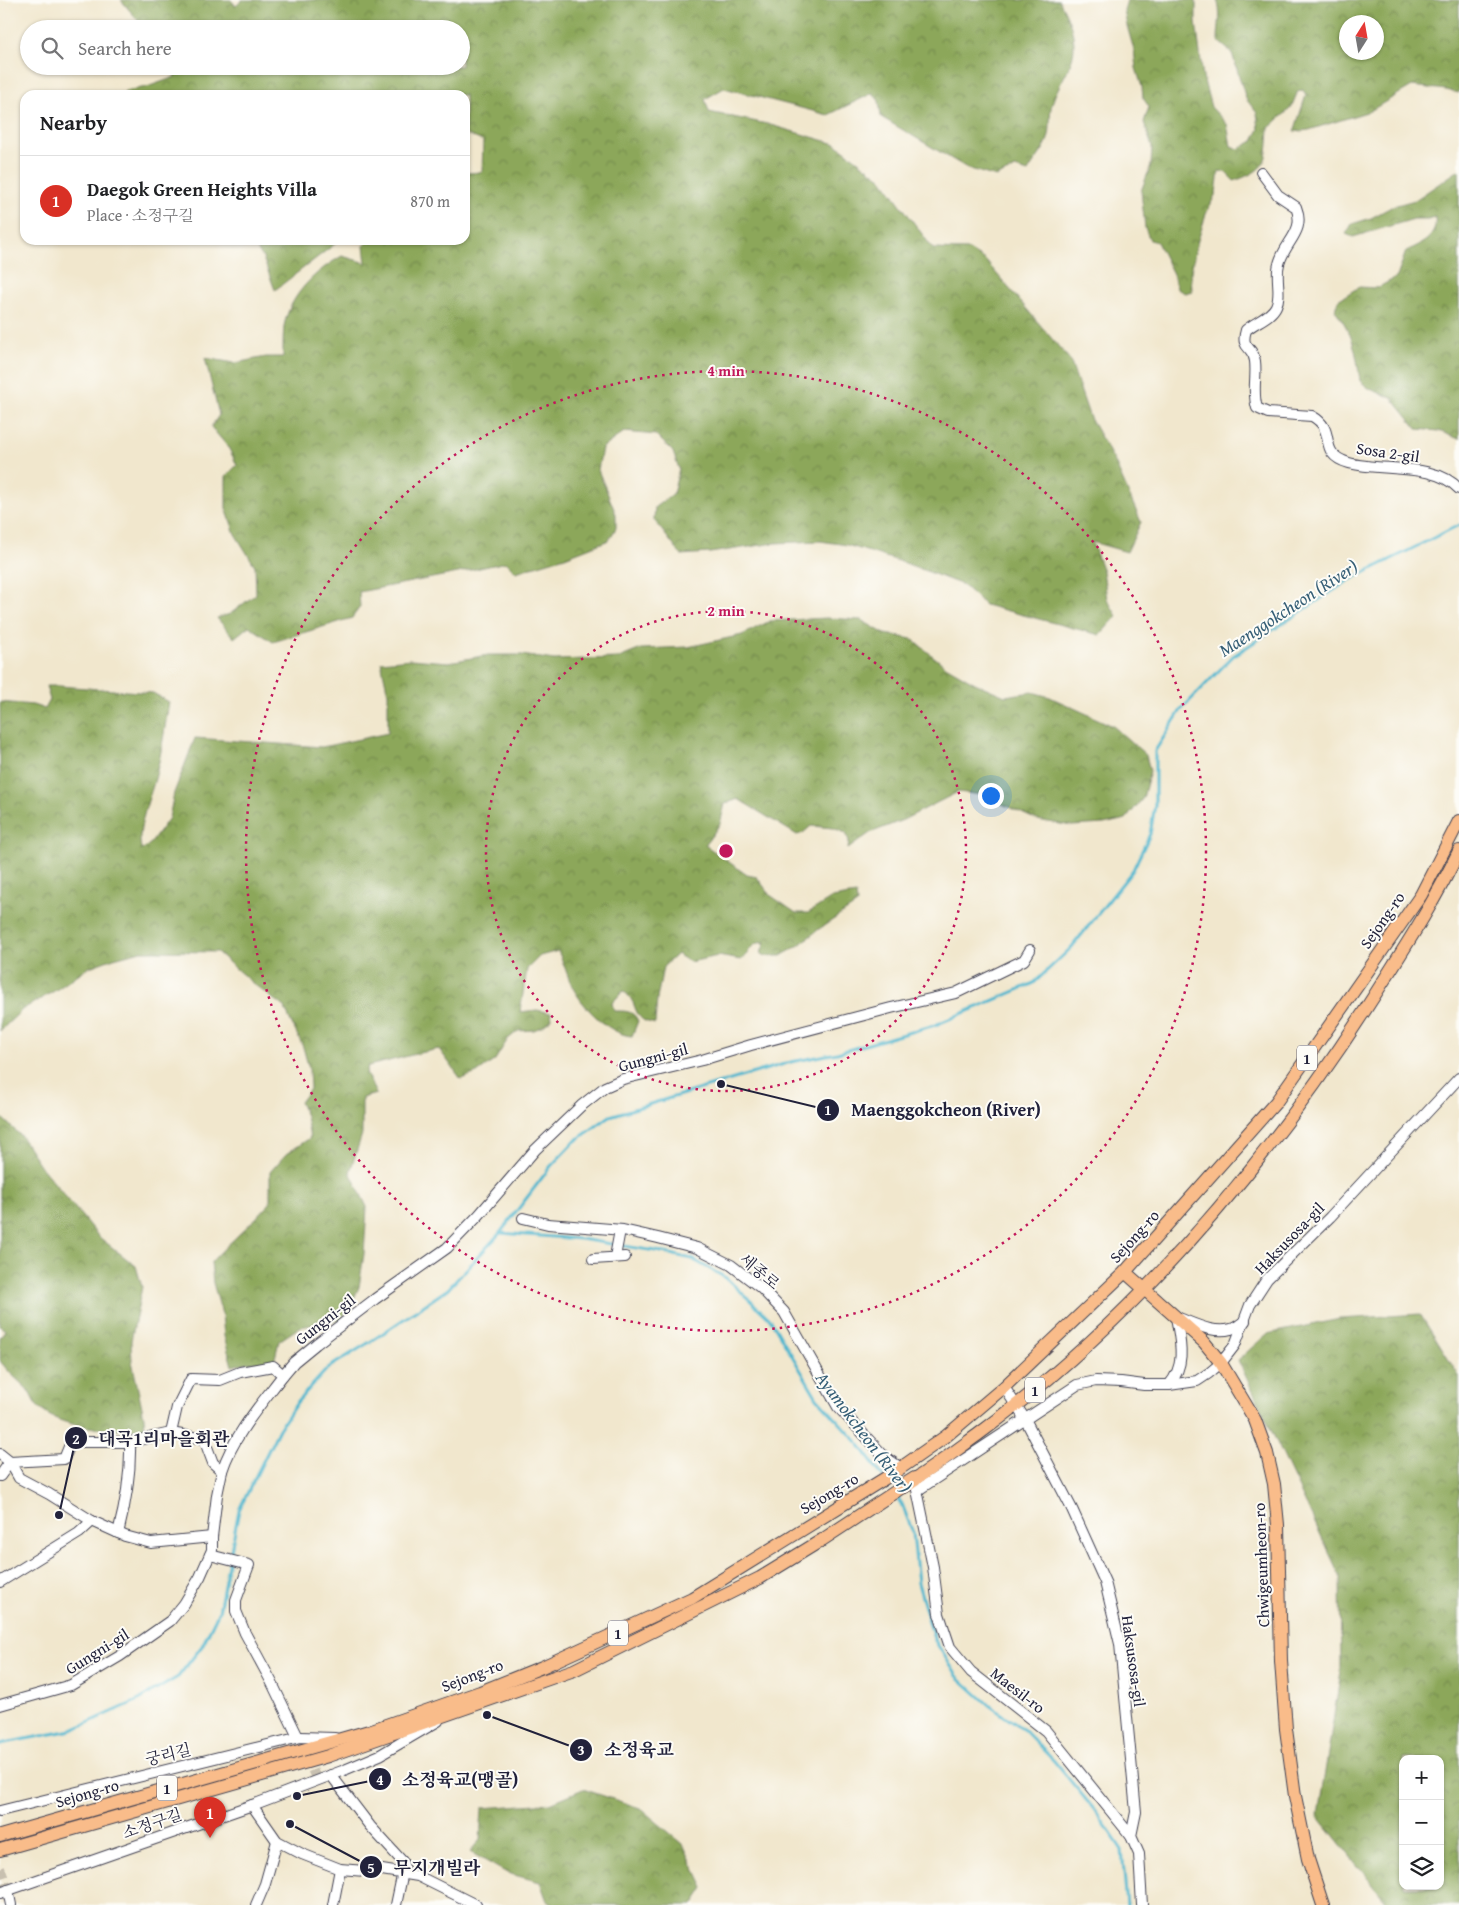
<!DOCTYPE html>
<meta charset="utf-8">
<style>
body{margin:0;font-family:"Gentium Book Plus","Noto Serif KR",serif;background:#f2f2f2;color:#202124}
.controls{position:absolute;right:15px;bottom:15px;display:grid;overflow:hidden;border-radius:10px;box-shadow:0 1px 4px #0004}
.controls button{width:45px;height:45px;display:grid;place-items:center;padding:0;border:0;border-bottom:1px solid #e0e0e0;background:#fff;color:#202124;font:25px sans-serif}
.compass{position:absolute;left:1339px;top:15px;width:45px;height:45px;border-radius:50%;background:#fff;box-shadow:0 1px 4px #0004;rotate:11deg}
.you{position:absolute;left:990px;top:795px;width:18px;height:18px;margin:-12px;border:4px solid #fff;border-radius:50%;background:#1a73e8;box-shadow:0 0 0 8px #1a73e833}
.badge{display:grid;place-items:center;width:32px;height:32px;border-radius:50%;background:#d93025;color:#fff;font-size:16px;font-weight:700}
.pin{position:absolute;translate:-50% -41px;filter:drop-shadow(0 1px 2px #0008)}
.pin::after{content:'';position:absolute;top:26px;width:18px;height:15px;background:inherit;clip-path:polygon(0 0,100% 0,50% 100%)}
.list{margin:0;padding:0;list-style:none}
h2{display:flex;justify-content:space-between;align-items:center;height:65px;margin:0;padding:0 20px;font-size:21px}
h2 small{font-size:16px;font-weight:400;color:#757577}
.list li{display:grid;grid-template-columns:32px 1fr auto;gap:15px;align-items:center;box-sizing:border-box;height:90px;padding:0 20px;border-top:1px solid #e0e0e0}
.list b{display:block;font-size:19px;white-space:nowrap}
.list p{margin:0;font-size:16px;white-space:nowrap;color:#757577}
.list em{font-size:16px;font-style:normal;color:#757577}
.icon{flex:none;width:28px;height:28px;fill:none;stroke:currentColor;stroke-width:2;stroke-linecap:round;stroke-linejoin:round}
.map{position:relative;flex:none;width:1459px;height:1905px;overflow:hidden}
.search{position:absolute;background:#fff;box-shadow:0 1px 4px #0004;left:20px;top:20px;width:450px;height:55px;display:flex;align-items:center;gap:12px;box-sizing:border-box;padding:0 18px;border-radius:28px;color:#757577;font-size:19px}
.panel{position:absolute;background:#fff;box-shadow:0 1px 4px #0004;left:20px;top:90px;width:450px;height:155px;border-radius:15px}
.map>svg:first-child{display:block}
.forest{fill:url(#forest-crowns);stroke:#57644a;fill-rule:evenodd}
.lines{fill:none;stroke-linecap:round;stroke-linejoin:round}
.stream{stroke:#51b7cf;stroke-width:3}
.minor-tunnel{stroke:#c8c0b0;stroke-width:10;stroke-dasharray:10 5;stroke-linecap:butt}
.minor-casing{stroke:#414051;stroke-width:12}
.major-casing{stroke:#414051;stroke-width:14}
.highway-casing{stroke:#414051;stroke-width:16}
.minor{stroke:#fff;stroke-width:10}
.major{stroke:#f9bc8a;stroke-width:12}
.highway{stroke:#f9bc8a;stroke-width:14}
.ring{fill:none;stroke:#c2185b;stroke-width:2.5;stroke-dasharray:2.5 5}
.labels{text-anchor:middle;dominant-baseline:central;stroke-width:4;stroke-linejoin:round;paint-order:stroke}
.shield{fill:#fdfcf7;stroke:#646373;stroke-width:1}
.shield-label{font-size:15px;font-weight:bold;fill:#22223b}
.street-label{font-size:16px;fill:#22223b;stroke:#fdfcf7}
.water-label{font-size:18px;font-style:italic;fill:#355e76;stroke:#fdfcf7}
.centre{fill:#c2185b;stroke:#fdfcf7;stroke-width:2.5}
.ring-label{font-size:15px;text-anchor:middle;font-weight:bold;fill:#c2185b;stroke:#fdfcf7;stroke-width:4;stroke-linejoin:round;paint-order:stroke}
.leader{fill:none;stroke:#22223b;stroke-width:2}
.callout-dot{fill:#22223b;stroke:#fdfcf7;stroke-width:2}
.mark-label{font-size:15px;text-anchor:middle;font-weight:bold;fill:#fff}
.callout-label{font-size:18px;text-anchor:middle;font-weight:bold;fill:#22223b;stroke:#fdfcf7;stroke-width:4;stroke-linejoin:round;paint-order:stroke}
</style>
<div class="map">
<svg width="1459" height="1905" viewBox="0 0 1459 1905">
<defs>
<pattern id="forest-crowns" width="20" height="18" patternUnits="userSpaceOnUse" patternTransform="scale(1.25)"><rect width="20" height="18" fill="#8ca75a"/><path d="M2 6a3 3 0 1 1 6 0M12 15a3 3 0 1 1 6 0" fill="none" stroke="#72884c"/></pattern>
</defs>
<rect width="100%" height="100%" fill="#fdfcf7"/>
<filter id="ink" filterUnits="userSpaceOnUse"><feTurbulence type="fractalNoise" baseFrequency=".02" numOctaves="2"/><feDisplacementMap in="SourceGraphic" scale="10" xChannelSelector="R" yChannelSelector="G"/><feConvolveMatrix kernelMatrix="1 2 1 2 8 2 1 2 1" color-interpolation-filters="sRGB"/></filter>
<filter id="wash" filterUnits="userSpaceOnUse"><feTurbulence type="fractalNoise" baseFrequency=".0096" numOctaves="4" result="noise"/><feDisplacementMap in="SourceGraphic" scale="20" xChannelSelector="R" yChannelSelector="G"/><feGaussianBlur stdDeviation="1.12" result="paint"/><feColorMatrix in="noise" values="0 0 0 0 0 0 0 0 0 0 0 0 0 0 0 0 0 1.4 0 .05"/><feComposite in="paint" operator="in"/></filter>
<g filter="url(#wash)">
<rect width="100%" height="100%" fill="#f1e7cd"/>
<!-- forest -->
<g class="forest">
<path d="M121 0H231L236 6 242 0H1059C1068 16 1077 37 1073 55 1071 68 1057 87 1053 101 1048 113 1052 127 1048 139 1044 151 1034 161 1028 172L1015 168 996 177 967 168 881 117 879 101 873 93 828 115 724 88 705 99 709 112 767 124 836 144 882 179 933 249 969 250 985 260 1070 360 1090 418 1114 460 1141 522 1127 552 1092 542 1103 571 1107 599 1117 616 1100 635 985 605 963 585 905 563 847 545 820 541 775 543 710 553 681 555 654 520 655 507 673 494 679 469 673 452 656 435 624 432 602 448 598 470 616 514V528L609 540 565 557 516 572 506 562 458 573 359 592 360 607 352 618 273 642 249 626 234 638 217 618 230 614 256 594 255 566 235 534 226 508V476L237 465 228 447 211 427 219 415 205 358 235 363 266 357H283C283 347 283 336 284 326 290 295 315 271 342 256L366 263 364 246 368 240H465V171L466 173 482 172 483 141 465 134V95H124L125 91 147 87 175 77 172 66H461V29H145Z"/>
<path d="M1127 0H1196V22L1203 77 1211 107 1227 124 1231 146 1239 149 1253 141 1259 129 1257 113 1246 99 1232 53 1218 41C1218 26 1222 13 1217 0H1459V93L1446 90 1412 86 1370 111 1309 130 1294 132 1306 95 1303 90 1298 91 1291 108 1269 128C1267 162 1268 169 1234 181L1225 172 1219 171 1216 193 1206 214 1196 247 1191 272 1192 291 1185 293 1177 289 1173 274 1157 242 1150 240 1145 228 1141 191 1151 165 1152 147 1144 122 1149 107 1143 98 1142 87 1136 68 1134 50 1127 26 1124 10ZM1346 22H1376V52H1346Z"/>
<path d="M1459 170V439L1439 431 1417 429 1392 398 1370 389 1360 381C1356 351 1354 335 1335 310L1338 300 1359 287 1377 288 1397 277 1406 251C1421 244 1438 238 1435 217L1428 219H1414L1353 237 1346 234 1352 224 1371 218 1393 206 1415 200Z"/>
<polygon points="250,240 340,240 275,290 263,258"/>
<path d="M827 618 861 620 885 634 912 639 944 665 975 683 1005 696 1032 692 1050 697 1113 726 1146 755 1150 771 1143 798 1126 819 1104 824 1072 826 1037 820 982 795 958 792 903 820 870 833 848 849 849 841 846 833 833 828 811 826 803 833 797 835 738 799 725 804 720 824 705 845 747 875 757 877 770 895 796 913H808L832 898 856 894 857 904 819 929 798 946 781 956H765L761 953 765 942C748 943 751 953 741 960L718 956 690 962 677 954 663 967 657 999 655 1024C652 1023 646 1022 643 1020 633 1013 637 1000 623 991L612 1003 614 1011C624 1011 634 1010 638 1021L632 1036C610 1035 583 1007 573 988 567 976 564 963 558 951L540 956 527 969 520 1012 537 1010 551 1013 552 1019 543 1026 534 1030 518 1031 508 1039 495 1060 477 1073 461 1079 439 1049C415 1053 392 1061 368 1066L366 1073 376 1094 362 1098V1134L350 1172 367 1207 364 1254 359 1287 350 1307 340 1320 300 1327 279 1341 274 1362 245 1363 232 1366 224 1336 222 1314 213 1283 211 1262C230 1241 252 1224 270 1203V1172L286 1154 310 1138 306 1116 300 1102 310 1089 309 1069 303 1047 284 1007 251 982 217 952 141 951 114 958 87 968 56 990 23 1009 0 1031V702L33 705 45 709 50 700 46 686H60L153 693 169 702C165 726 162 751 156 775 152 792 134 834 142 850L151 843 169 818 174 793 195 738 322 747 388 733V694L381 662 410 659 449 662 488 655H522L554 660 619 658 641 649 688 647 742 635 770 621Z"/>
<path d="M0 1116 21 1136 42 1168 99 1237 136 1266 142 1287 131 1341 132 1361 144 1417 145 1429C114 1430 59 1430 37 1406 33 1401 31 1394 27 1389 18 1380 8 1372 0 1361V1337L5 1330 0 1326Z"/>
<path d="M1420 1314 1459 1376V1905H1389L1318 1816 1341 1671 1340 1576 1238 1360 1267 1334 1340 1319ZM1403 1759H1440V1886H1403Z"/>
<polygon points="583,1789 640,1808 683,1844 704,1888 693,1905 554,1905 547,1901 540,1882 507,1873 470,1852 480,1840 482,1808 550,1803"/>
</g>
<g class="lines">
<!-- stream -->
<g class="stream">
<polyline points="500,1233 580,1239 662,1252 692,1259 726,1278 771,1320 817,1398 860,1445 883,1477"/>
<polyline points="897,1496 902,1504 913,1533 918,1583 934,1639 957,1676 989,1705 1024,1730 1054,1761 1097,1813 1122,1850 1127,1905"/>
<polyline points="0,1744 72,1730 139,1700 178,1677 202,1646 219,1611 239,1510 279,1429 298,1401 328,1368 373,1340 448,1289 500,1233 551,1166 574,1142 610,1116 791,1062 837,1053 935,1025 1034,983 1071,948 1133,870 1150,834 1155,805 1155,751 1181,710 1233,656 1348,581 1459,525"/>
</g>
</g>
</g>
<g filter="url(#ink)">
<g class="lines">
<!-- minor-tunnel -->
<g class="minor-tunnel">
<polyline points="300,1743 317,1780"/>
<polyline points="0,1868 8,1890"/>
</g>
<!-- minor casing -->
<g class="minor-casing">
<g id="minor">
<path d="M1261 172 1278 195 1296 207C1306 232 1285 241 1279 264 1275 277 1282 294 1276 306 1271 317 1255 322 1246 330 1240 350 1253 345 1255 361 1257 377 1252 392 1257 408L1268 413 1312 416C1339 431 1315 453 1349 463 1382 472 1435 462 1459 489"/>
<polyline points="523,1218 548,1224 623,1230 658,1238 697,1248 731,1265 761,1288 784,1312 838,1407 885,1457 901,1468"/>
<polyline points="615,1257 620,1230"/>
<polyline points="593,1259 625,1257"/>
<path d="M1179 1318C1195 1324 1214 1334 1231 1329 1236 1328 1241 1323 1245 1321"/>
<polyline points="283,1375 294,1362 316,1344 375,1299 447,1248 479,1215 535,1150 581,1106 605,1087 623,1079 702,1060 751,1045 891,1008 956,993 1024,960 1030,950"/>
<path d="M1169 1385C1187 1364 1180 1341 1176 1317"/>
<polyline points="1004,1387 1025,1419 1072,1509 1105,1582 1120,1644 1136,1812 1131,1836"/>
<path d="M171 1433 177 1407 191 1379 220 1380 240 1372 273 1366 283 1375C261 1404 233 1436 222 1471"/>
<polyline points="0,1454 10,1462 19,1478 49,1494 92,1521 125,1536 151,1543 212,1537 212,1550 200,1577 184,1604 170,1621 120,1656 71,1685 0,1705"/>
<polyline points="0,1476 10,1462 64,1459 71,1442 130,1442 171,1433 204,1439 213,1463 222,1471 217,1495 212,1537"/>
<polyline points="916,1485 933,1567 939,1614 950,1647 971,1672 1046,1731 1131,1836 1139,1854 1142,1905"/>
<polyline points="918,1490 1077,1385 1096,1381 1121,1382 1144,1385 1169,1385 1197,1381 1209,1373 1221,1363 1235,1345 1250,1305 1267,1279 1330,1217 1459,1078"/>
<path d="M118 1533C126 1503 131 1474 130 1442"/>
<polyline points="210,1555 249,1565 236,1600 236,1611 245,1633 271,1681 298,1737"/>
<polyline points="0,1582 79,1533 92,1521"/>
<polyline points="331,1775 370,1826 402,1861 404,1867 396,1905"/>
<polyline points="252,1805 277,1841 302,1854 340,1869 365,1871 382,1870 418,1876 476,1905"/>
<polyline points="0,1811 300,1737 335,1738"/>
<polyline points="8,1890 11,1905"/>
<polyline points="0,1893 258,1803 342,1771 380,1755 438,1721"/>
<polyline points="256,1905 265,1884 277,1841"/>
<polyline points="333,1905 340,1869"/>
</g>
</g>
<!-- major casing -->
<g class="major-casing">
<g id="major">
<polyline points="1125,1272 1204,1342 1221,1363 1255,1420 1267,1453 1274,1484 1278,1525 1281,1661 1286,1729 1295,1796 1308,1859 1323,1905"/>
<path d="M915 1479C937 1465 958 1449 980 1433 1140 1315 1270 1160 1376 993 1405 947 1435 901 1459 851"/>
<polyline points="0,1836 369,1731 480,1692 542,1667 692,1598 892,1474 945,1437 1004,1387 1125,1272 1276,1102 1421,895 1459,821"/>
<polyline points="0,1850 328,1756 574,1670 760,1578 822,1540 904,1486"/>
</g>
</g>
<!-- highway casing -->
<g class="highway-casing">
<polyline id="highway" points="904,1486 915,1479"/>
</g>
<!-- minor -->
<use href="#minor" class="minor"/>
<!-- major -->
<use href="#major" class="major"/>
<!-- highway -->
<use href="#highway" class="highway"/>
</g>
</g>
<!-- distance rings -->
<g class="ring">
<circle cx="726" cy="851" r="240"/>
<circle cx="726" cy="851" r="480"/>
</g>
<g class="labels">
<!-- shield labels -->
<g class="shield">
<rect x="1297" y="1045.5" width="20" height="25" rx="4"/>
<rect x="1025" y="1377.5" width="20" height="25" rx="4"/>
<rect x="608" y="1620.5" width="20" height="25" rx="4"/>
<rect x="157" y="1775.5" width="20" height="25" rx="4"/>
</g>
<g class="shield-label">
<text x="1307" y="1058">1</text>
<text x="1035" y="1390">1</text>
<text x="618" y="1633">1</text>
<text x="167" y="1788">1</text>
</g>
<!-- street labels -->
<g class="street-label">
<text transform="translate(1388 452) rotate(8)">Sosa 2-gil</text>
<text transform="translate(1382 920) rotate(-55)">Sejong-ro</text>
<text transform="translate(653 1057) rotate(-15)">Gungni-gil</text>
<text transform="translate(1134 1236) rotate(-48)">Sejong-ro</text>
<text transform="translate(1289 1238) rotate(-46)">Haksusosa-gil</text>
<text transform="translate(760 1271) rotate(40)">세종로</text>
<text transform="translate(325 1319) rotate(-38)">Gungni-gil</text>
<text transform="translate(829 1493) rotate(-31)">Sejong-ro</text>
<text transform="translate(1261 1565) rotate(-92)">Chwigeumheon-ro</text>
<text transform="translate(97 1651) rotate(-32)">Gungni-gil</text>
<text transform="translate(1134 1661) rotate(82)">Haksusosa-gil</text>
<text transform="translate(472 1675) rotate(-21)">Sejong-ro</text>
<text transform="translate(1018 1690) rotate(38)">Maesil-ro</text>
<text transform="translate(168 1754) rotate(-14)">궁리길</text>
<text transform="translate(87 1793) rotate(-16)">Sejong-ro</text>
<text transform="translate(152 1823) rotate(-19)">소정구길</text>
</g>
<!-- water labels -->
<g class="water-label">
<text transform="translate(1288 608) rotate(-33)">Maenggokcheon (River)</text>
<text transform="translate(864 1432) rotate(53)">Ayamokcheon (River)</text>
</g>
</g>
<circle cx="726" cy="851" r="8" class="centre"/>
<g class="ring-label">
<text x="726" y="376">4 min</text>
<text x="726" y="616">2 min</text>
</g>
<!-- callouts -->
<path class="leader" d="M721 1084L828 1110M59 1515L76 1438M487 1715L581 1750M297 1796L380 1779M290 1824L371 1867"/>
<g class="callout-dot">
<circle cx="721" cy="1084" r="5"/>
<circle cx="59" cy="1515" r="5"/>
<circle cx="487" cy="1715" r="5"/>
<circle cx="297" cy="1796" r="5"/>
<circle cx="290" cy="1824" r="5"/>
<circle cx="828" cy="1110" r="12"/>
<circle cx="76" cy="1438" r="12"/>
<circle cx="581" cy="1750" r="12"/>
<circle cx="380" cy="1779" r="12"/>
<circle cx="371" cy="1867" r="12"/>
</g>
<g class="mark-label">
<text x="828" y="1115">1</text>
<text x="76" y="1444">2</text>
<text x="581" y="1755">3</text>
<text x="380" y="1785">4</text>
<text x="371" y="1873">5</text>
</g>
<g class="callout-label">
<text x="946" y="1116">Maenggokcheon (River)</text>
<text x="164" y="1445">대곡1리마을회관</text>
<text x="639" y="1756">소정육교</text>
<text x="460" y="1786">소정육교(맹골)</text>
<text x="437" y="1874">무지개빌라</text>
</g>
</svg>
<div class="controls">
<button>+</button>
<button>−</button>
<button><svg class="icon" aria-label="layers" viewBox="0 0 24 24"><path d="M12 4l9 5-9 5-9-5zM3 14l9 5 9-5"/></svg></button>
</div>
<svg class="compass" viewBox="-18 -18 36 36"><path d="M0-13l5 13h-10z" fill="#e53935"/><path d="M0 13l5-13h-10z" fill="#757577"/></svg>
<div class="you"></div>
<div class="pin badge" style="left:210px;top:1838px">1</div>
<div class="search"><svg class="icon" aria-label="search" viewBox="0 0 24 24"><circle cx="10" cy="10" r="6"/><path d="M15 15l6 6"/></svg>Search here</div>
<section class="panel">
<h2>Nearby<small></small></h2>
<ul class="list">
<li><span class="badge">1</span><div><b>Daegok Green Heights Villa</b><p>Place · 소정구길</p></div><em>870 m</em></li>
</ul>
</section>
</div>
